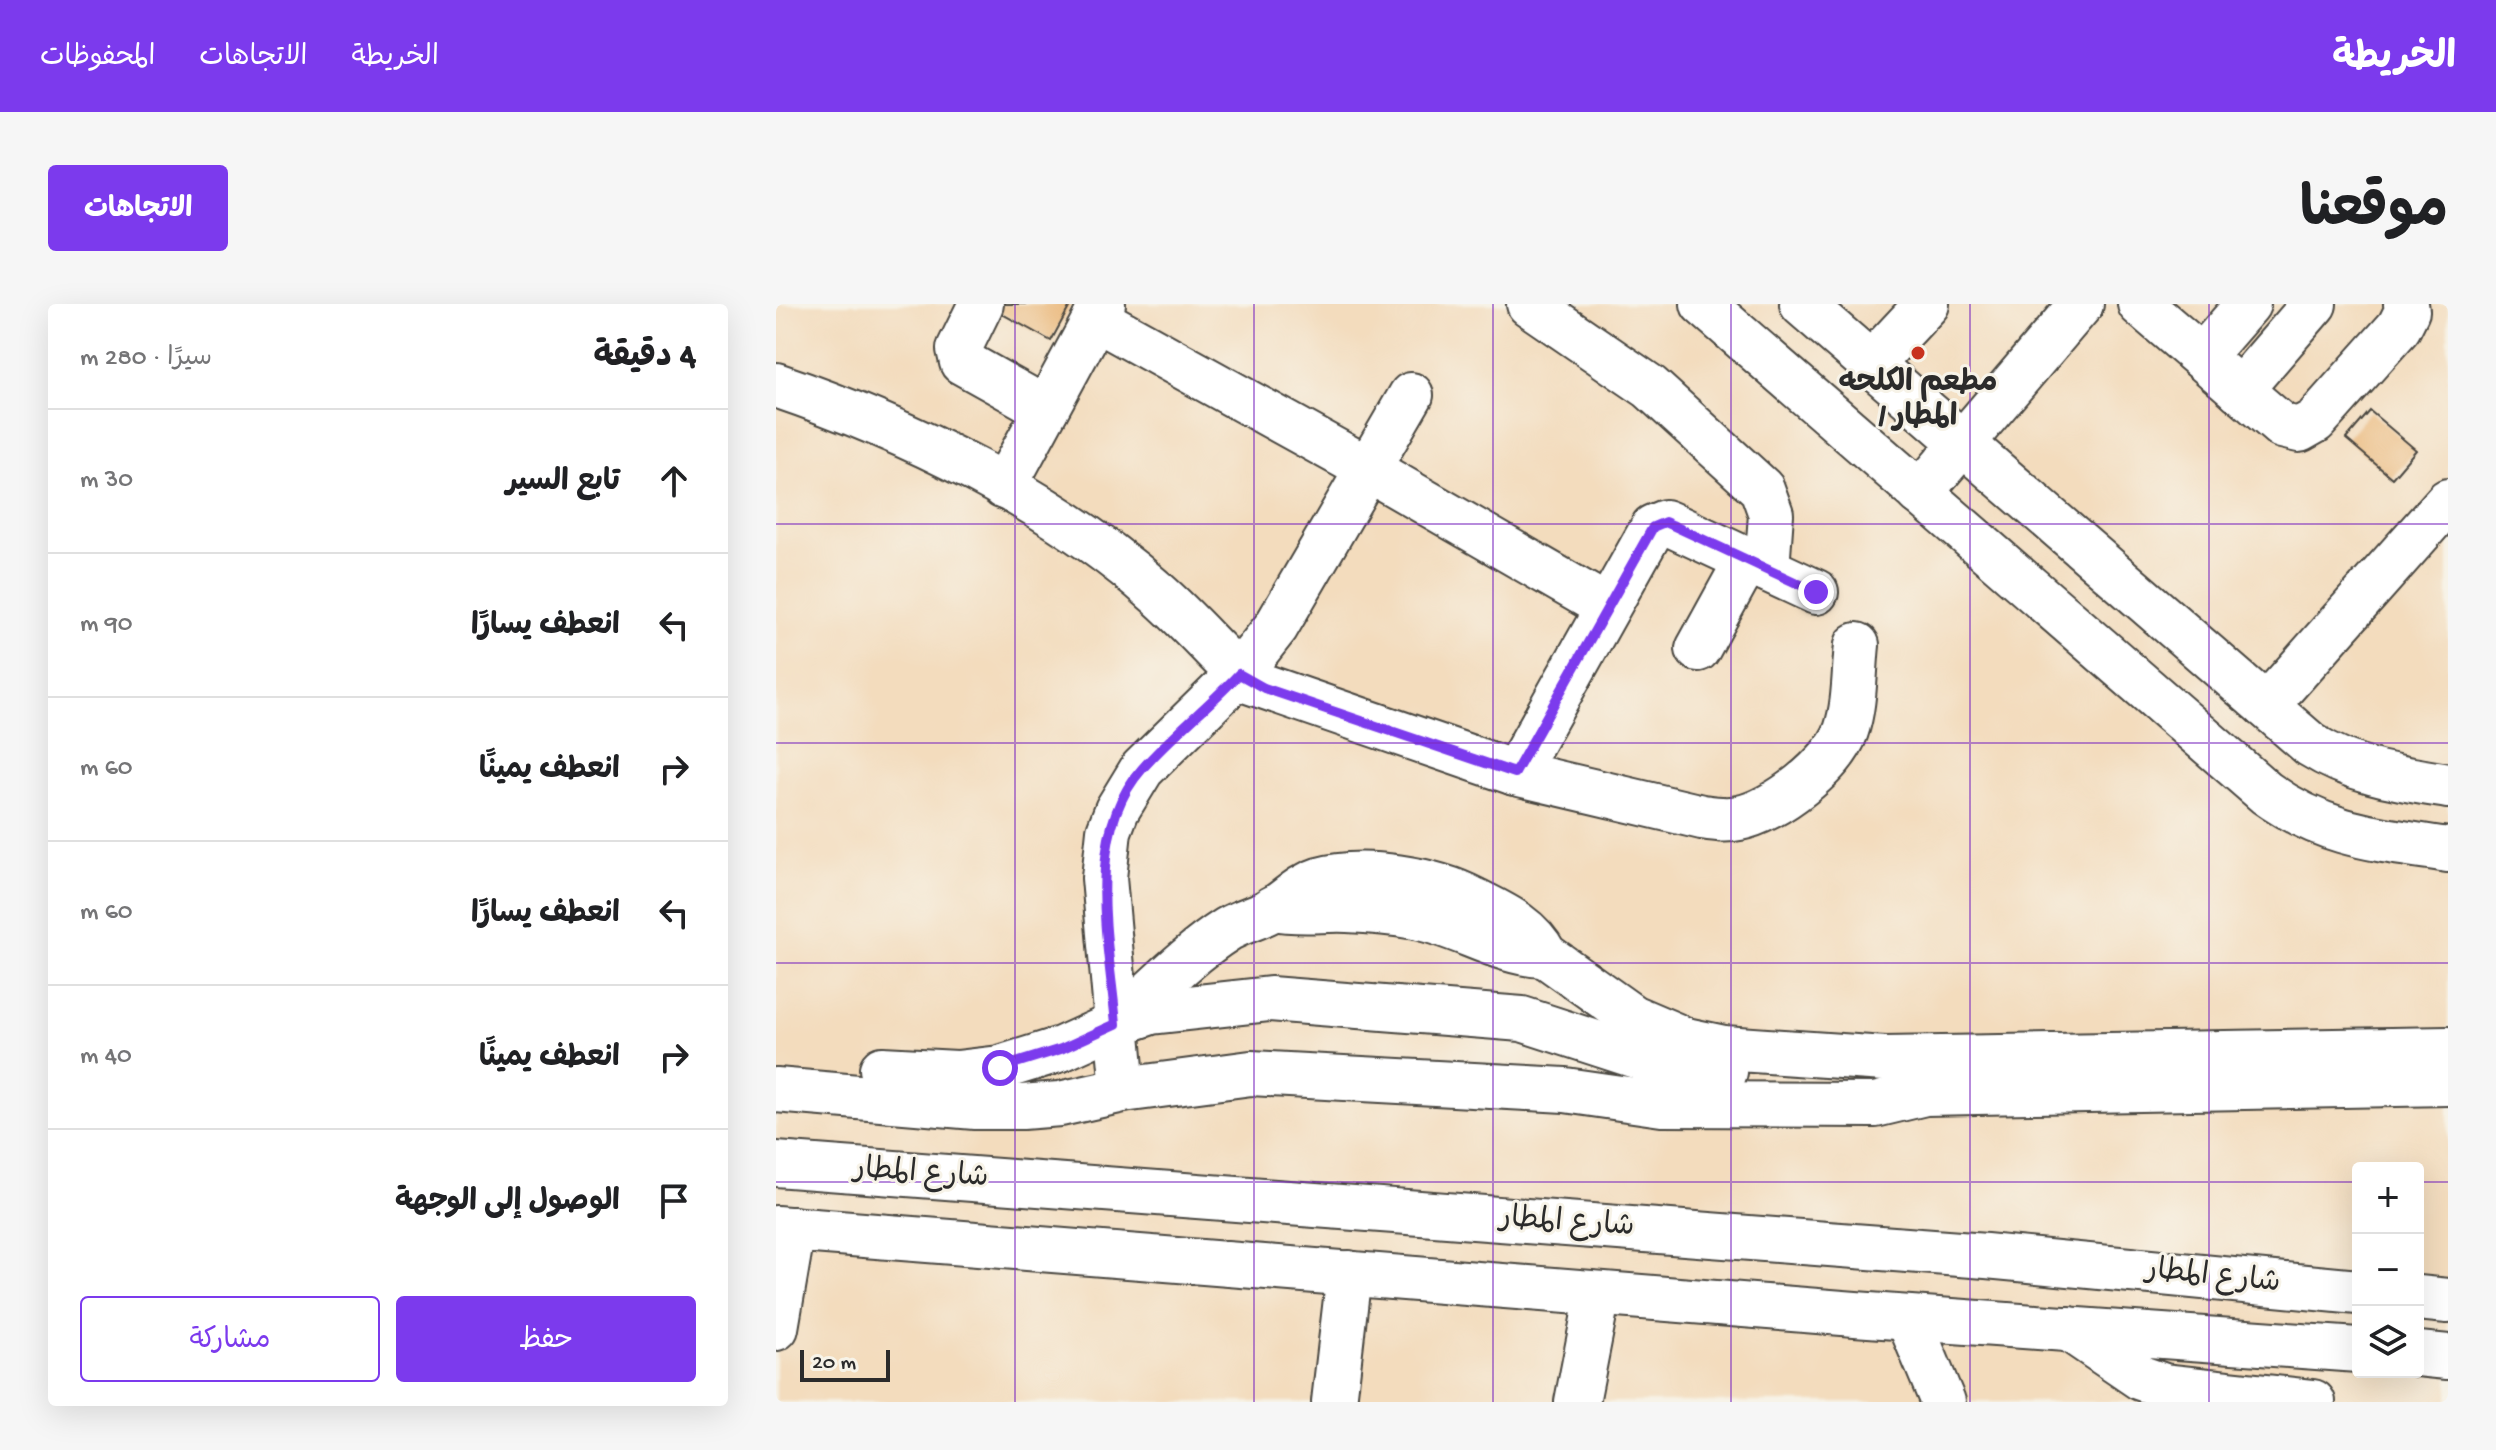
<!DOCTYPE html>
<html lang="ar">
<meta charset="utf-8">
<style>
body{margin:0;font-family:"Gochi Hand","Playpen Sans Arabic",sans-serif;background:#f6f6f6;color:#202124;direction:rtl}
.controls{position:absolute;right:24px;bottom:24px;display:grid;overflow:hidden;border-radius:8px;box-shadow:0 8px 32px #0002}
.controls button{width:72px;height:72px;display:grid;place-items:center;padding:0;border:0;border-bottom:2px solid #e0e0e0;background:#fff;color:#202124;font:40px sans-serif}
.scale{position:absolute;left:24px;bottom:20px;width:90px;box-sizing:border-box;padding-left:8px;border:4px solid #2b2b2b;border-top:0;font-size:22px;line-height:28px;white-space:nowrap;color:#2b2b2b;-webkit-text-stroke:6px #f7f3e8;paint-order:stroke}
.stop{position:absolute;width:24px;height:24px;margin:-18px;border:6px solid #7c3aed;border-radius:50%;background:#fff}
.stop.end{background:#7c3aed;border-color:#fff;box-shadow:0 2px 8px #0008}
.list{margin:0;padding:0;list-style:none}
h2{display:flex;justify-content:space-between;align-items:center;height:104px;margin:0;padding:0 32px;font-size:34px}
h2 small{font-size:26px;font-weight:400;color:#757577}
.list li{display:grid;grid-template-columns:52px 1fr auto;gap:24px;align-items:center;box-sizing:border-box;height:144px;padding:0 32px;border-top:2px solid #e0e0e0}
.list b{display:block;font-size:30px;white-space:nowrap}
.list em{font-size:26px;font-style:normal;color:#757577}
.actions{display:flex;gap:16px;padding:24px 32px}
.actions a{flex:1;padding:18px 0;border:2px solid #7c3aed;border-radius:8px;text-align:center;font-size:28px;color:#7c3aed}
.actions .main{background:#7c3aed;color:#fff}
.icon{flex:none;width:44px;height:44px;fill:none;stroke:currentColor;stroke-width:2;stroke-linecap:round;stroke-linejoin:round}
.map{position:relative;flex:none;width:1672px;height:1098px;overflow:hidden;direction:ltr;border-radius:8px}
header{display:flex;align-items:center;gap:48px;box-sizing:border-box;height:112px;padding:0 40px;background:#7c3aed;color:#fff}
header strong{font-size:38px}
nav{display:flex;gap:44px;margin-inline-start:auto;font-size:28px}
.intro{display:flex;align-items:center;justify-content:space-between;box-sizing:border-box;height:192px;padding:0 48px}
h1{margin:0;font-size:56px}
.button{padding:20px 36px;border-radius:8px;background:#7c3aed;color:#fff;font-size:28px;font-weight:700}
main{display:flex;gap:48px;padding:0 48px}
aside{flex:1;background:#fff;border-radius:8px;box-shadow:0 8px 32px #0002}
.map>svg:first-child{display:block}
.building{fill:#eab677}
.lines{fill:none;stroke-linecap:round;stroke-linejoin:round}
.minor-casing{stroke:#494641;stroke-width:48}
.major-casing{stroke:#494641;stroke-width:48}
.minor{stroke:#fff;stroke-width:44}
.major{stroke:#fff;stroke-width:44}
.route{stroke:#7c3aed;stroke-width:10}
.grid{fill:none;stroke:#7b2cbf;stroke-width:2;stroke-opacity:0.55}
.poi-dot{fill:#c8321e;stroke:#f7f3e8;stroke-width:3}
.labels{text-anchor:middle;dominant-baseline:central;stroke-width:6;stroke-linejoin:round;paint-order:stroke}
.poi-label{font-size:30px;font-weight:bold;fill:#2b2b2b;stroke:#f7f3e8}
.street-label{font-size:30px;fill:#2b2b2b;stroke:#f7f3e8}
</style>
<header>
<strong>الخريطة</strong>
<nav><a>الخريطة</a><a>الاتجاهات</a><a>المحفوظات</a></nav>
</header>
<div class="intro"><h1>موقعنا</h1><a class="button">الاتجاهات</a></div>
<main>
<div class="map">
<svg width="1672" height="1098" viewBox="0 0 1672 1098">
<rect width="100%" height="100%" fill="#f7f3e8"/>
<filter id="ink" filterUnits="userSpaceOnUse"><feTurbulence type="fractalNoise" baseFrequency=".0125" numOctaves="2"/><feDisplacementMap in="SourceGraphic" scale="16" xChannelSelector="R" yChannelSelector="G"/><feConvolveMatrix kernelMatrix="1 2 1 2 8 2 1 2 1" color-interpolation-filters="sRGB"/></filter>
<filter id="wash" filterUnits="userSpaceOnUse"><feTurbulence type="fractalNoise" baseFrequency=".006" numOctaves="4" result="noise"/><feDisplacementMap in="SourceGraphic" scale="32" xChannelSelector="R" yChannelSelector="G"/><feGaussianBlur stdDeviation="1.8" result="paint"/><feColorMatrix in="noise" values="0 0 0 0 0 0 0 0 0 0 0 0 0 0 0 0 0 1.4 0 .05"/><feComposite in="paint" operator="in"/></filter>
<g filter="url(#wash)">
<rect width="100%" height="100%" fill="#f3dcbd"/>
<g id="blocks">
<!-- building -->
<g class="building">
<polygon points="225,0 295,0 275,37 221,7"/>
<polygon points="1594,107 1640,146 1616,174 1570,135"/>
</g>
</g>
</g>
<g filter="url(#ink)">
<use href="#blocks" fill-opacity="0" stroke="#494641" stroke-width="2"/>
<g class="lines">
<!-- minor casing -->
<g class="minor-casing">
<g id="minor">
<polyline points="205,0 183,45 186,58 270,105"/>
<polyline points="753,0 874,83 986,185 995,210 991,265"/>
<path d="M927 0 1490 489C1550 532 1602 535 1672 546"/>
<path d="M1026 0 1535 441C1578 468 1623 474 1672 482"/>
<polyline points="1364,0 1506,122 1523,126 1539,117 1623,23 1631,7 1630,0"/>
<polyline points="319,14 594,166 831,303"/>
<polyline points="1426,53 1472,0"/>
<polyline points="1095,60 1151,0"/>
<path d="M0 81C130 125 277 196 380 288 409 313 435 343 463 370L475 378 739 469 926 513C939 515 950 517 963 514 998 508 1058 461 1070 427 1079 401 1078 369 1081 341"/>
<polyline points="1464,86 1538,0"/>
<polyline points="228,183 327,0"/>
<polyline points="1144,189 1305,0"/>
<polyline points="922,345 971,256"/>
<polyline points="1490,402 1672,197"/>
<polyline points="739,469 877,223 889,218 896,221 1040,288"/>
<path d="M497 604C522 609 546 605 571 606 594 607 617 609 639 613 684 621 723 650 769 651"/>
<path d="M340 720C376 688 411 651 452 625 466 617 483 613 497 605 513 595 524 582 543 576 586 563 659 575 698 596 726 610 754 622 769 651L856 713 910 736 948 744 1109 755 1672 745"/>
<polyline points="106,765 181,769 224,764 285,745 340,720 375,708 494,695 746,715 891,762 949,768"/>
<polyline points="0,786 199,803 246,803 284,800 347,786 475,769 789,786 886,800 1099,801 1149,789 1672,779"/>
<polyline points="347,786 328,574 333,527 341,506 366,465 463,370 500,323 635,91"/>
<polyline points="1132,1014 1167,1098"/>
<polyline points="0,1024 17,925"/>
<polyline points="1293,1025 1365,1074 1388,1082 1537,1098"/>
<polyline points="558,1098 573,969"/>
<polyline points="801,1098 822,990"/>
</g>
</g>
<!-- major casing -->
<g class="major-casing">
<g id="major">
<polyline points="0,860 1210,952 1582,988"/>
<polyline points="0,924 1079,1010 1582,1046"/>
<polyline points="1642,994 1672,997"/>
<polyline points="1642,1050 1672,1053"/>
</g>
</g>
<!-- minor -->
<use href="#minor" class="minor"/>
<!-- major -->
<use href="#major" class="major"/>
</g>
</g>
<g class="lines" filter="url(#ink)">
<!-- route -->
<path class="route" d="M224 764 285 745 340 720C333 639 307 531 366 465 396 431 432 403 463 370L488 384 739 469 877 223 889 218 896 221 1040 288"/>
</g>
<!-- grid -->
<path class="grid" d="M239 0V1098M478 0V1098M717 0V1098M955 0V1098M1194 0V1098M1433 0V1098M0 220H1672M0 439H1672M0 659H1672M0 878H1582M1642 878H1672"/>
<!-- markers -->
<circle class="poi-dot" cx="1142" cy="49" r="8"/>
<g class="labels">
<!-- poi labels -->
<g class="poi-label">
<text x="1142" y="80">مطعم الكلحه<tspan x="1142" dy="34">/ المطار</tspan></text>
</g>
<!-- street labels -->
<g class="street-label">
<text transform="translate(145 871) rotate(4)">شارع المطار</text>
<text transform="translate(791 920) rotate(4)">شارع المطار</text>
<text transform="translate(1437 974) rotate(6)">شارع المطار</text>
</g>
</g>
</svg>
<div class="controls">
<button>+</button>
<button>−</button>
<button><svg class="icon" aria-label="layers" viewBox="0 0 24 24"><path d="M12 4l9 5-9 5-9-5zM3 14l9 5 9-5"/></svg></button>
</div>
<div class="scale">20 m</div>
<div class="stop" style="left:224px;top:764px"></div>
<div class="stop end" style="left:1040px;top:288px"></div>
</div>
<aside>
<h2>4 دقيقة<small>سيرًا · 280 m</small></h2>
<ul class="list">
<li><svg class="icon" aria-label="ahead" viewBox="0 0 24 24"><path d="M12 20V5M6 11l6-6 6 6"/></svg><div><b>تابع السير</b></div><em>30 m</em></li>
<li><svg class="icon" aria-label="left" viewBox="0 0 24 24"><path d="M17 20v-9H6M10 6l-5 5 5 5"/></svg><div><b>انعطف يسارًا</b></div><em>90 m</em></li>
<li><svg class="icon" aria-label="right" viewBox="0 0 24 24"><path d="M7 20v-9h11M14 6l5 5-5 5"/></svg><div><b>انعطف يمينًا</b></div><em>60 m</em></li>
<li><svg class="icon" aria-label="left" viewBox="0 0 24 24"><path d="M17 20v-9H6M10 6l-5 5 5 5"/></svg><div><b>انعطف يسارًا</b></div><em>60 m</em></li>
<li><svg class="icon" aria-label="right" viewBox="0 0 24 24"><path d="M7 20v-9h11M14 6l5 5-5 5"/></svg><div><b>انعطف يمينًا</b></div><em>40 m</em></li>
<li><svg class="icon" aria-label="arrive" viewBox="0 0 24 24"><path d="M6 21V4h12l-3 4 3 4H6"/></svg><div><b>الوصول إلى الوجهة</b></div></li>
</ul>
<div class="actions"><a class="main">حفظ</a><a>مشاركة</a></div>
</aside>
</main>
